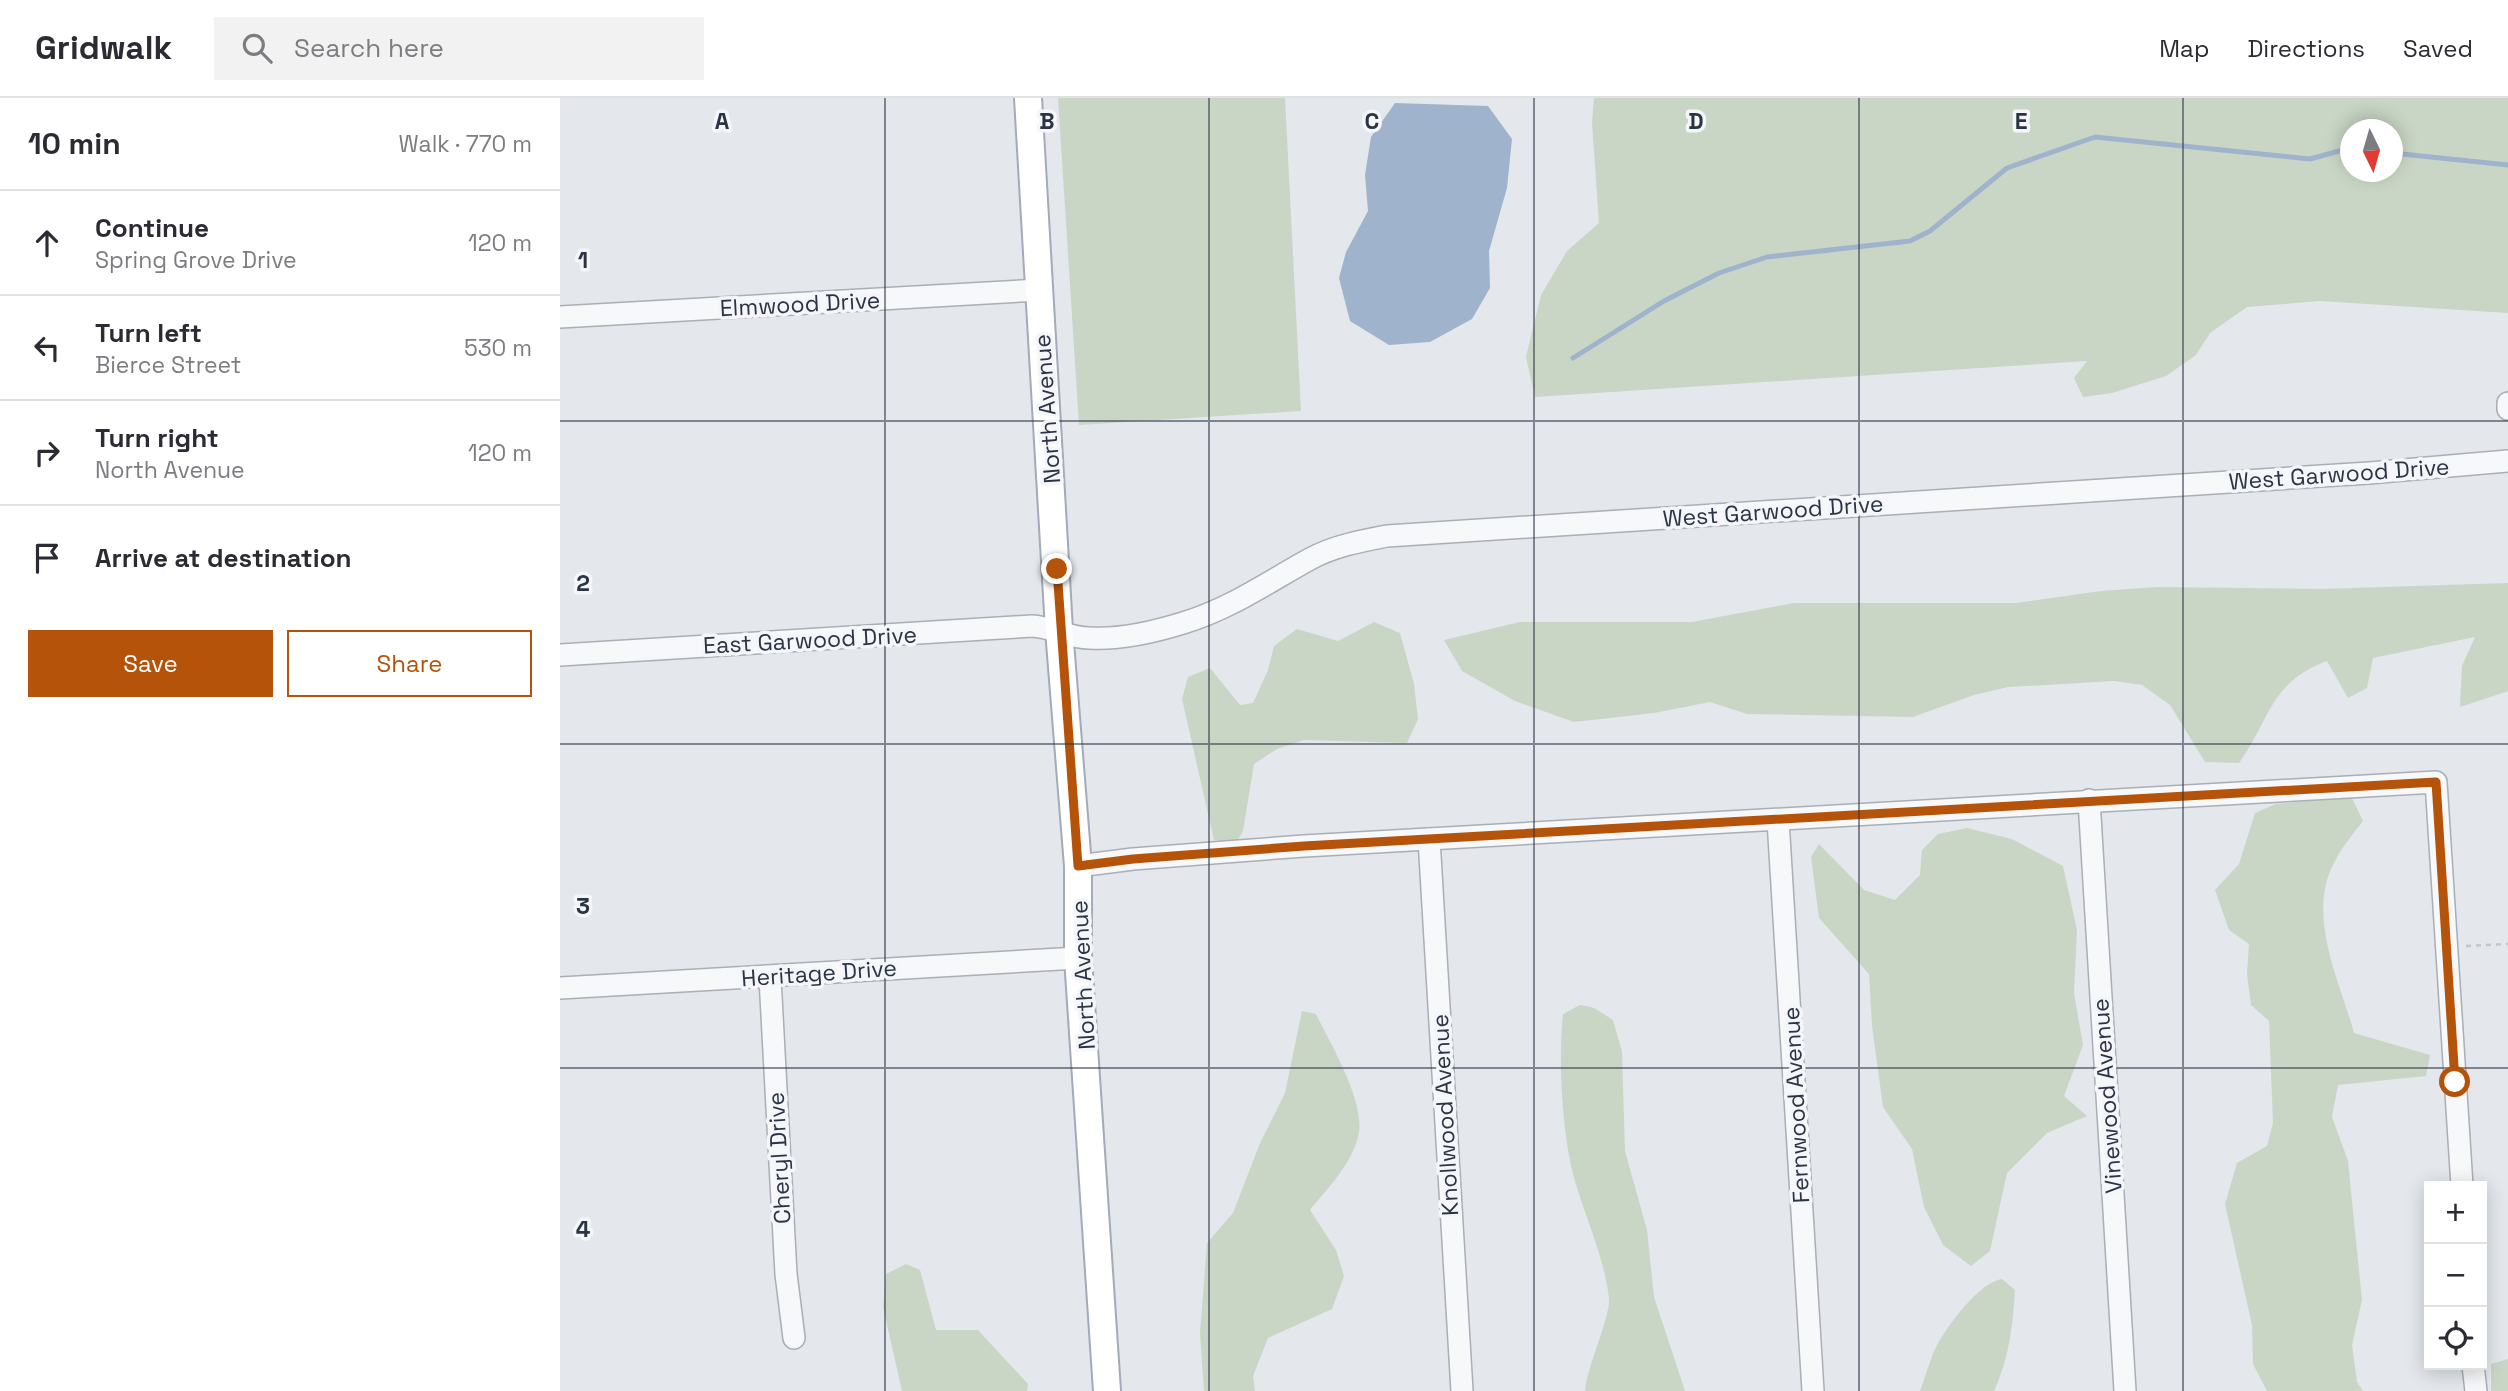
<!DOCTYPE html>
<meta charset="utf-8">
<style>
body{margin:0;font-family:"Space Grotesk",sans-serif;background:#f2f2f3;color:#2b2b33}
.controls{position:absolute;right:21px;bottom:21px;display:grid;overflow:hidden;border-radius:0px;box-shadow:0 4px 18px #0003}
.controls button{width:63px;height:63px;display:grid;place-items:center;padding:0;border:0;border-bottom:2px solid #e1e1e2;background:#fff;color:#2b2b33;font:35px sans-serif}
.compass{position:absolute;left:1780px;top:21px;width:63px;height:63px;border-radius:50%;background:#fff;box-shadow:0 4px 18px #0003;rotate:175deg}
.stop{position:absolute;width:21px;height:21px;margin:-16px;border:5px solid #b45309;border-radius:50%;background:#fff}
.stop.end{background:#b45309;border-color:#fff;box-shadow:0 2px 7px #0008}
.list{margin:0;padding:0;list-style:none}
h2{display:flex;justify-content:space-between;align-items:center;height:91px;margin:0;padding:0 28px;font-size:30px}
h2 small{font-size:23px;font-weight:400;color:#7c7c81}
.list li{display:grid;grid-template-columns:46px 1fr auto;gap:21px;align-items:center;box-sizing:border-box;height:105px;padding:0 28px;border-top:2px solid #e1e1e2}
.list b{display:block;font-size:26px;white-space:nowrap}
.list p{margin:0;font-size:23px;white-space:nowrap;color:#7c7c81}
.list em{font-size:23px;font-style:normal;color:#7c7c81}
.actions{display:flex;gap:14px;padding:21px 28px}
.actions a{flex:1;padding:16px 0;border:2px solid #b45309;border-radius:0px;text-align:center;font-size:24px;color:#b45309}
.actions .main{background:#b45309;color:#fff}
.icon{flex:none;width:38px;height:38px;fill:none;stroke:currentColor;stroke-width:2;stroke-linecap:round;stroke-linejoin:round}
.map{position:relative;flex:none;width:1948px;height:1293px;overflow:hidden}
header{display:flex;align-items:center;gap:42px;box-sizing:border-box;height:98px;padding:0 35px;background:#fff;border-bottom:2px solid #e1e1e2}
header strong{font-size:33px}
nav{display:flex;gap:38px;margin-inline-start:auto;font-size:24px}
.search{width:490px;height:63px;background:#f2f2f3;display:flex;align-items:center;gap:18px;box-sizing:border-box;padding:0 24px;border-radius:0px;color:#7c7c81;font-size:26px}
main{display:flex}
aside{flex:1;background:#fff}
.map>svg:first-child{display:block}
.green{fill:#c9d6c5;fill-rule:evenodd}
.water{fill:#9fb4cc}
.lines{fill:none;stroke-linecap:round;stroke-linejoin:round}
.stream{stroke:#9fb4cc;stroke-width:5}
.minor-casing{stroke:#a9aeb7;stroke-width:24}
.major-casing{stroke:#a3abb8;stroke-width:30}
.path{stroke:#c2c5cb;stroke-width:2.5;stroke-dasharray:5 5;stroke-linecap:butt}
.minor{stroke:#f7f8fa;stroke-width:21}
.major{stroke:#fff;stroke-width:26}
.route{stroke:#b45309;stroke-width:9}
.grid{fill:none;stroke:#2b3445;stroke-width:2;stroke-opacity:0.55}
.labels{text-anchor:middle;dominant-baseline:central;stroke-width:7;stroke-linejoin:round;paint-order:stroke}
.street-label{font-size:23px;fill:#2b3445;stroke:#f4f6f9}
.grid-label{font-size:23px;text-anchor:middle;font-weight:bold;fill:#2b3445;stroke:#f4f6f9;stroke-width:7;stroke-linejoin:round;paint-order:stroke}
</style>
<header>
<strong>Gridwalk</strong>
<div class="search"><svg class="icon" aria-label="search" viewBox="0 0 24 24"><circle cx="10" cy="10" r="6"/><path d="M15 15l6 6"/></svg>Search here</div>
<nav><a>Map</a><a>Directions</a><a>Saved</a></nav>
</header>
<main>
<aside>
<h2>10 min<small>Walk · 770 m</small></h2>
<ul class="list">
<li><svg class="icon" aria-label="ahead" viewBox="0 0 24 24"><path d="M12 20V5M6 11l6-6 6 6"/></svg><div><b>Continue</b><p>Spring Grove Drive</p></div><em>120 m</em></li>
<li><svg class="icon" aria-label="left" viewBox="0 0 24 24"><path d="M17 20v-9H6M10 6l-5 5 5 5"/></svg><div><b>Turn left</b><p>Bierce Street</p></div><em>530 m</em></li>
<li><svg class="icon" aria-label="right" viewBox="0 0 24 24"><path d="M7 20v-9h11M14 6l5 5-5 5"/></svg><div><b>Turn right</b><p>North Avenue</p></div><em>120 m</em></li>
<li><svg class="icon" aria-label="arrive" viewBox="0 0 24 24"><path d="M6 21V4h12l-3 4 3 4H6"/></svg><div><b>Arrive at destination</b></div></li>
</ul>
<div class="actions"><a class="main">Save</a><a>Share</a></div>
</aside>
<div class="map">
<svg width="1948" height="1293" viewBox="0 0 1948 1293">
<rect width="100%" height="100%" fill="#e4e7ec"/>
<!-- green -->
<g class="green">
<polygon points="498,0 725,0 741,313 519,327"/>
<path d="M1034 0H1948V215L1760 203 1687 209 1650 235 1636 257 1606 278 1552 295 1523 299 1514 280 1527 263 975 299 966 259 981 197 1007 153 1039 125 1032 25ZM1790 32H1832V74H1790Z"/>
<path d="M1948 485V593L1900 609 1902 568 1915 539 1813 560 1807 590 1788 600 1767 563C1710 584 1711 620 1679 665L1645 664 1610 607 1582 587 1554 583 1448 589 1414 597 1353 619 1187 616 1150 604 1094 615 1014 624 955 603 902 573 884 542 960 524H1132L1234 505H1456L1541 493 1597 489 1761 491Z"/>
<polygon points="814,524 840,535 854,586 858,621 847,645 744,642 717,651 694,666 683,733 676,745 654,742 622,601 628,579 650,570 680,607 693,605 708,572 714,548 737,531 778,543"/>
<path d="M1791 698 1803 723C1793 736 1782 749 1775 763 1745 816 1780 883 1794 935L1870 957 1866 978 1778 987 1772 1019 1788 1063 1802 1202 1792 1247 1797 1284 1803 1293H1707L1693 1266 1692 1227 1665 1106 1677 1065 1707 1048 1713 1025 1709 923 1691 907 1687 876 1689 846 1669 832 1655 792 1679 766 1695 715 1716 706Z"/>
<polygon points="1407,730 1452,741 1503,768 1517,832 1514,895 1523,947 1504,998 1527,1018 1487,1035 1447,1075 1430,1153 1411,1168 1383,1147 1364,1109 1352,1051 1323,1009 1312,928 1309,876 1259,820 1251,759 1259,746 1304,792 1335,802 1360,777 1362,752 1378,736"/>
<path d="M1020 907 1034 910 1053 922 1062 954 1065 1053 1087 1132 1094 1199 1125 1293H1025C1027 1268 1051 1218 1049 1200 1044 1157 1024 1117 1013 1076 1002 1031 998 962 1003 916Z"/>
<path d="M742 913 756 916C771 947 807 1006 798 1039 791 1067 767 1091 750 1112L776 1152 784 1178 772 1211 708 1240 693 1278 695 1293H644L640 1235 647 1145 673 1115 700 1045 725 995Z"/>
<polygon points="346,1166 360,1172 376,1232 418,1232 468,1286 467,1293 342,1293 323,1209 326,1176"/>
<path d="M1442 1181 1455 1192C1453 1228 1449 1260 1434 1293H1360C1367 1275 1372 1252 1383 1237 1396 1218 1420 1185 1442 1181Z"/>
<polygon points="1948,1261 1948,1293 1931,1293 1931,1266"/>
</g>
<!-- water -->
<polygon class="water" points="835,5 928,8 952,41 947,90 929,153 930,190 912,221 870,244 829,247 790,223 779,180 786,154 808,113 805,77 811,39"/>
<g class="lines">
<!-- stream -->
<g class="stream">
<polyline points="1832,55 1948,67"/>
<polyline points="1013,260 1104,203 1159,175 1207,159 1350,143 1370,133 1447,70 1535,39 1750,61 1790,50"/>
</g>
<!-- minor casing -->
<g class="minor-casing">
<g id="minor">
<polyline points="0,219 480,192"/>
<polyline points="1948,305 1948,311"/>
<path d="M0 557 472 528C492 529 509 540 529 540 559 542 594 534 623 525 670 511 708 484 750 461 774 448 801 443 827 438L1809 375 1948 363"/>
<polyline points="1529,702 1565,1293"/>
<polyline points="1218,722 1253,1293"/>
<polyline points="869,741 902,1293"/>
<polyline points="518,768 573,761 744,748 1876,684 1902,1088"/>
<polyline points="210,880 226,1176 234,1240"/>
<polyline points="0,890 518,860"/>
<polyline points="1913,1267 1916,1293"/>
</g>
</g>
<!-- major casing -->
<g class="major-casing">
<polyline id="major" points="468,0 499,532 518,768 518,860 547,1293"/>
</g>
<!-- path -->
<polyline class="path" points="1906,848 1948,846"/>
<!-- minor -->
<use href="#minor" class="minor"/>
<!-- major -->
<use href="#major" class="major"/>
</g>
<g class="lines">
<!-- route -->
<polyline class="route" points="497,471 518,768 573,761 744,748 1876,684 1895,984"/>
</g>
<!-- grid -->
<path class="grid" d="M325 0V1293M649 0V1293M974 0V1293M1299 0V1293M1623 0V1293M0 323H1948M0 646H1948M0 970H1948"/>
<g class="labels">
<!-- street labels -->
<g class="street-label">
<text transform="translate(240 206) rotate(-3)">Elmwood Drive</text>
<text transform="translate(487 311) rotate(-94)">North Avenue</text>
<text transform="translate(1779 376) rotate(-4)">West Garwood Drive</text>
<text transform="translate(1213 413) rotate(-4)">West Garwood Drive</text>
<text transform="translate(250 542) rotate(-3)">East Garwood Drive</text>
<text transform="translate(259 875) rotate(-4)">Heritage Drive</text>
<text transform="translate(523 877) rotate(-93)">North Avenue</text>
<text transform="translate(1547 998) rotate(-94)">Vinewood Avenue</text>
<text transform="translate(1236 1007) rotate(-93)">Fernwood Avenue</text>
<text transform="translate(885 1017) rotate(-93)">Knollwood Avenue</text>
<text transform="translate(219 1060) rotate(-93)">Cheryl Drive</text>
</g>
</g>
<g class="grid-label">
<text x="162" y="31">A</text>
<text x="487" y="31">B</text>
<text x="812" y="31">C</text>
<text x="1136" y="31">D</text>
<text x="1461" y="31">E</text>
<text x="23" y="170">1</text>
<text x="23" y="493">2</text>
<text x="23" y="816">3</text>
<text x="23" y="1139">4</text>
</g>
</svg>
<div class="controls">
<button>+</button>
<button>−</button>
<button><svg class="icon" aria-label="locate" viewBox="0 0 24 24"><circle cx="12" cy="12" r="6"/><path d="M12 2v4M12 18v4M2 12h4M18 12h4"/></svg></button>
</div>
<svg class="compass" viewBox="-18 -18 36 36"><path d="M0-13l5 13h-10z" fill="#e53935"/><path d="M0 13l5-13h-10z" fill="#7c7c81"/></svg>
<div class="stop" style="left:1895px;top:984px"></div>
<div class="stop end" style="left:497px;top:471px"></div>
</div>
</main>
